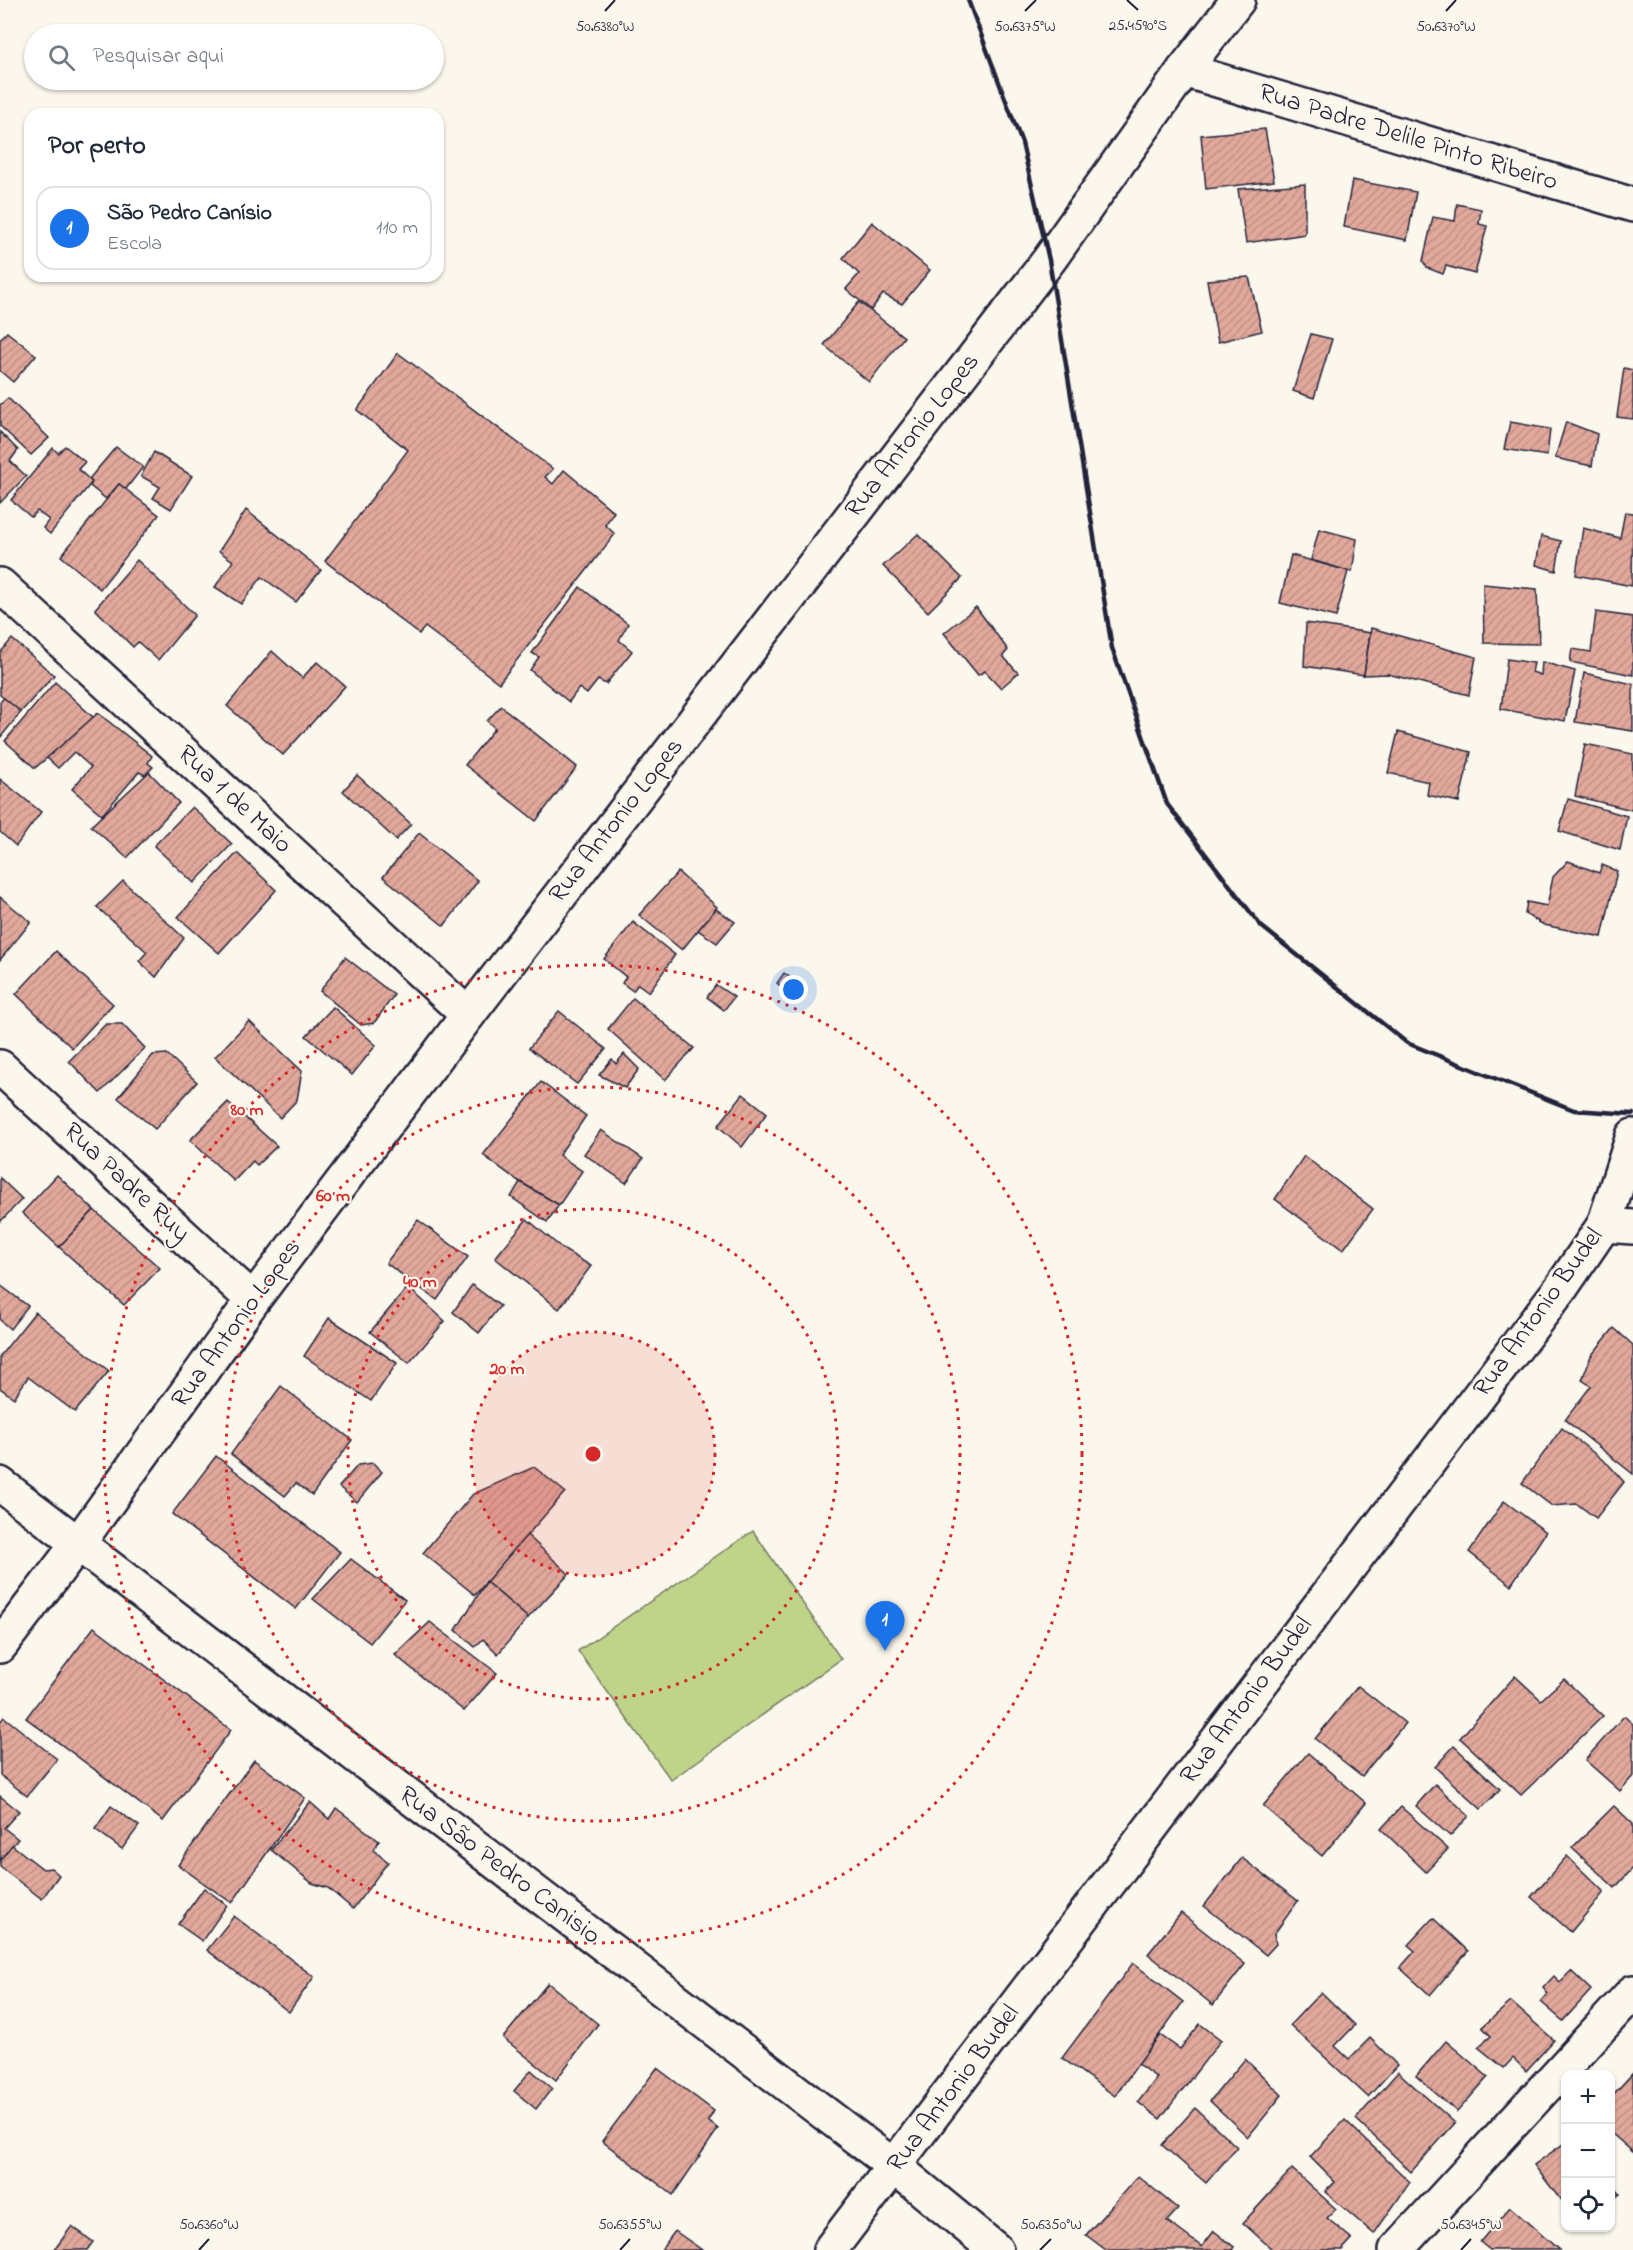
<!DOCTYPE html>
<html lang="pt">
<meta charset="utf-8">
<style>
body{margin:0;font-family:"Indie Flower",sans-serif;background:#f6f6f7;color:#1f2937}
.controls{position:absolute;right:18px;bottom:18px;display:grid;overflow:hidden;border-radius:12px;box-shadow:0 2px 4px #0004}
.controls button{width:54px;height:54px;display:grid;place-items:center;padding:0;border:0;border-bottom:2px solid #e0e1e3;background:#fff;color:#1f2937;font:30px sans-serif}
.you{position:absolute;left:794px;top:990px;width:21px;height:21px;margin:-15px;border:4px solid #fff;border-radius:50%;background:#1a73e8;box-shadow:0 0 0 9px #1a73e833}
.badge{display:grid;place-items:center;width:39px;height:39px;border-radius:50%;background:#1a73e8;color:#fff;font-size:20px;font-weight:700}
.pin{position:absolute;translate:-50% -50px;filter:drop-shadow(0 2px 3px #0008)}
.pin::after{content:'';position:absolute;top:32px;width:21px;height:18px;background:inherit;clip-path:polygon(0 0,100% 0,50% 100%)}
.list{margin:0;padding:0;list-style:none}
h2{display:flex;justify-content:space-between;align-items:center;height:78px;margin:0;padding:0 24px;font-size:26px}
h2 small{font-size:20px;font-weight:400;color:#747a83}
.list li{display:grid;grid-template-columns:39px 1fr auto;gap:18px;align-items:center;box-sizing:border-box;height:84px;margin:0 12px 12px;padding:0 12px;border:2px solid #e0e1e3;border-radius:18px}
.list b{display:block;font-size:22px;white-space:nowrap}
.list p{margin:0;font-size:20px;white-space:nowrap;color:#747a83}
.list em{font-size:20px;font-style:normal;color:#747a83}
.icon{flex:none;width:33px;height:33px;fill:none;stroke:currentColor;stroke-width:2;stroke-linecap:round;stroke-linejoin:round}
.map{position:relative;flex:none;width:1633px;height:2250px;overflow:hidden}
.search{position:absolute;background:#fff;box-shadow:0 2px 4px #0004;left:24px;top:24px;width:420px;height:66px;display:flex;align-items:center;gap:15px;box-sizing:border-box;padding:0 21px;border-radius:33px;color:#747a83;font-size:22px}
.panel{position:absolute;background:#fff;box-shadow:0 2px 4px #0004;left:24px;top:108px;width:420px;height:174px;border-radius:18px}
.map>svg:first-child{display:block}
.grass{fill:#c0d489;stroke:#717b62;stroke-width:1.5}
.building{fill:url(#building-hatch);stroke:#22223b;stroke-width:1.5}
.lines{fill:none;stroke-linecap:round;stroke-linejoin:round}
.street-casing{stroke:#22223b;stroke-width:38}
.street{stroke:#fbf7ec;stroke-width:33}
.rail{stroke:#22223b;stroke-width:4.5}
.ticks{fill:none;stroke:#22223b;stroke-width:2}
.ring{fill:none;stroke:#d62828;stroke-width:3;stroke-dasharray:3 6}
.labels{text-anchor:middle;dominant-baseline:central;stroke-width:4.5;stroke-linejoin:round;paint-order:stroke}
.street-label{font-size:26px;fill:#22223b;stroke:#fbf7ec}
.ticks-label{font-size:15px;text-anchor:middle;fill:#22223b;stroke:#fbf7ec;stroke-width:4.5;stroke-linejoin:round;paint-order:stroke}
.centre{fill:#d62828;stroke:#fbf7ec;stroke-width:3}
.ring-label{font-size:18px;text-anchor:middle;font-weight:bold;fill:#d62828;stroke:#fbf7ec;stroke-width:4.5;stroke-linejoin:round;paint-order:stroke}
</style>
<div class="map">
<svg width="1633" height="2250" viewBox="0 0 1633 2250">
<defs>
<pattern id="building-hatch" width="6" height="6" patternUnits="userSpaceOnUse" patternTransform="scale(1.5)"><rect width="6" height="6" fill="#e1a89b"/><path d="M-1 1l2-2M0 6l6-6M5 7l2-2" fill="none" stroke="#c19086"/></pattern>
</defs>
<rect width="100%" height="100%" fill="#fbf7ec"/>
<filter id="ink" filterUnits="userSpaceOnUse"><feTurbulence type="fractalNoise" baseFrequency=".0167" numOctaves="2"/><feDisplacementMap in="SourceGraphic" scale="12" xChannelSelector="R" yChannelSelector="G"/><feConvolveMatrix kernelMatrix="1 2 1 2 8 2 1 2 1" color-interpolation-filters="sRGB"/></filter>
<g filter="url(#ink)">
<!-- grass -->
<polygon class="grass" points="753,1531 841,1659 671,1780 578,1651"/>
<!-- building -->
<g class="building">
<polygon points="1265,129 1274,181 1206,189 1201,135"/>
<polygon points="1352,180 1416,192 1407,240 1344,227"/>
<polygon points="1305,184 1305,234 1246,243 1238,189"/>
<polygon points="1457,204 1481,209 1479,224 1487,226 1475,274 1446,266 1443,274 1427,268 1423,261 1433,217 1455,221"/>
<polygon points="872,222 930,270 902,304 883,294 871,310 846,289 859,274 843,258"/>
<polygon points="1249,277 1262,331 1218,342 1207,280"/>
<polygon points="859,302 904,337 869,382 824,345"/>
<polygon points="7,332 36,355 13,382 0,371 0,339"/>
<polygon points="1311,334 1332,339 1314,398 1293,391"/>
<polygon points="398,353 553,469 545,477 553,484 564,470 614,512 605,525 615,534 499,683 425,627 419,634 325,561 408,450 357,410"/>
<polygon points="1624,368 1633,370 1633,419 1617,417"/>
<polygon points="8,398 49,438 31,455 0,426 0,405"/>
<polygon points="1510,422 1550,429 1547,456 1504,449"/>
<polygon points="1566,422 1597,434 1592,466 1555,458"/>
<polygon points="0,432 18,450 10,461 26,476 0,503"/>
<polygon points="65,446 85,462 78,469 92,482 50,534 43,528 49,520 37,511 31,517 11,500 53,448 58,453"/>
<polygon points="116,447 143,467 126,489 119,484 106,499 90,486 92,482 89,479"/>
<polygon points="154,452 192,476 171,509 153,498 160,487 141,476"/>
<polygon points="119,484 159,515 100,589 61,556"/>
<polygon points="246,510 321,570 296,602 262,577 241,604 215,587 233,561 219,551"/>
<polygon points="1625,512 1633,513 1632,586 1576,575 1583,528 1620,538"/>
<polygon points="1319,529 1357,539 1352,572 1311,560"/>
<polygon points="918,534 962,578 928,612 883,566"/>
<polygon points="1541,536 1561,541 1556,571 1536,565"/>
<polygon points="1291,555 1348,571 1336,617 1280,603"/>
<polygon points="137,560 195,615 158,660 138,642 133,647 95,609"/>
<polygon points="1483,584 1537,589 1539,644 1484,643"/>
<polygon points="580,587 628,624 619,640 632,651 606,684 598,680 587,694 579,688 569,702 530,670 539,657 532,653"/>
<polygon points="976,607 1008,650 1003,656 1018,673 1001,688 985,671 978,675 944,633"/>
<polygon points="1596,612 1633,617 1633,675 1570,662 1572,649 1591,652"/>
<polygon points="1306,623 1370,633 1364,675 1304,666"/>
<polygon points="1371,628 1476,657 1469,695 1388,674 1364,675"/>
<polygon points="12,639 54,675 21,712 0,695 0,653"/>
<polygon points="272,651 302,678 317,662 345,686 283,755 227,706"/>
<polygon points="1507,659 1534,663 1532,672 1541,675 1542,662 1575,671 1565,721 1501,709"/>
<polygon points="1584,673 1633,684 1633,731 1575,722"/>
<polygon points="55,682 94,718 35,768 5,741"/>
<polygon points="4,698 21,712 0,738 0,702"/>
<polygon points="501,706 577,767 536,821 465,765 495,728 487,721"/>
<polygon points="98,713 152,756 148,763 153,767 145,775 139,772 102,815 72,789 91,767 74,752 58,768 47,758"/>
<polygon points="1398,732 1471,752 1459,802 1427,795 1429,782 1388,773"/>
<polygon points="1585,744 1633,754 1632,810 1575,796"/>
<polygon points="149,772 179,803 127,858 91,826"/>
<polygon points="357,775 411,824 396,840 343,791"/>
<polygon points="0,779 41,812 16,846 0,832"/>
<polygon points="1568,799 1627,816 1620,850 1559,831"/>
<polygon points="192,807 232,844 194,883 154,846"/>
<polygon points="419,833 478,881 444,926 383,877"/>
<polygon points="237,853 276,890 219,953 178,917"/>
<polygon points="1568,861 1599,873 1602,865 1617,871 1602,937 1544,925 1525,914 1527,902 1547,906 1553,877"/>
<polygon points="678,872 717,907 682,950 639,915"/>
<polygon points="123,881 184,938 156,977 139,961 147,952 97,907"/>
<polygon points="0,897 31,922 0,960"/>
<polygon points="716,909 735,922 717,943 698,930"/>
<polygon points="633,922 675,955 649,992 638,984 633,991 622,983 626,977 604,959"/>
<polygon points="56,951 113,1004 72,1048 16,994"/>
<polygon points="345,957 394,995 374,1023 361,1025 320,991"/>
<polygon points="784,973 802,986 794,997 777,983"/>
<polygon points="716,985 734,997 724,1010 707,997"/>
<polygon points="633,998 694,1048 665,1080 608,1029"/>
<polygon points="333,1007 376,1045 352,1075 306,1036"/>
<polygon points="559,1011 606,1049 577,1084 529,1048"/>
<polygon points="249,1021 302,1071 297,1100 280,1118 215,1057"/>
<polygon points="106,1024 122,1024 145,1048 100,1093 69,1061"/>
<polygon points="167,1054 197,1082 155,1129 118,1098 153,1055"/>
<polygon points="624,1054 639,1069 625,1088 599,1075 612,1059 616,1064"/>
<polygon points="541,1082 586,1116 559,1155 582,1171 559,1205 517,1180 483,1155"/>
<polygon points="743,1094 767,1113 742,1147 718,1126"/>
<polygon points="228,1102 277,1146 257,1165 253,1161 234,1181 190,1140"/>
<polygon points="601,1130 643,1159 626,1183 584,1154"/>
<polygon points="1304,1156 1373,1209 1343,1250 1275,1199"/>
<polygon points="57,1175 94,1210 59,1247 22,1213"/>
<polygon points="0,1178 22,1199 0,1222"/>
<polygon points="520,1182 559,1205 547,1222 511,1197"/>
<polygon points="94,1210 160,1268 124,1305 59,1247"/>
<polygon points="527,1219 564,1250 591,1266 559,1309 495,1258"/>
<polygon points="418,1220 468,1257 437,1300 386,1263"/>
<polygon points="0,1285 28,1306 10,1329 0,1320"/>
<polygon points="472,1285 500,1306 479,1333 453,1312"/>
<polygon points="408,1287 445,1321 409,1363 370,1332"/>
<polygon points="35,1312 109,1371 75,1412 28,1377 14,1398 0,1388 0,1356"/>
<polygon points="329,1318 397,1363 371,1401 304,1356"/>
<polygon points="1614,1328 1633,1345 1633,1474 1565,1420 1591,1386 1582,1380 1591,1356"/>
<polygon points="281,1386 352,1440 312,1495 296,1483 285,1496 231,1454"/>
<polygon points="1562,1428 1609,1465 1624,1482 1596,1518 1577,1504 1552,1506 1522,1483"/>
<polygon points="216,1456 340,1552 296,1609 172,1514"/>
<polygon points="373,1463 382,1472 357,1502 339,1487 358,1465"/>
<polygon points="534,1467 565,1492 475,1595 423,1553 473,1494"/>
<polygon points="1504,1501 1546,1532 1511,1585 1469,1552"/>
<polygon points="527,1535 569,1574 528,1618 486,1582"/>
<polygon points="351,1559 405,1600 370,1643 313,1599"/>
<polygon points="486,1582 528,1618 498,1654 483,1639 475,1647 456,1630"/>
<polygon points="430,1622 497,1673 464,1711 395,1655"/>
<polygon points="94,1627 231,1730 163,1821 26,1718"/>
<polygon points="1515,1676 1541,1700 1564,1679 1603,1716 1521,1795 1460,1738"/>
<polygon points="1358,1686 1405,1723 1362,1776 1315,1739"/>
<polygon points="1624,1716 1633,1724 1633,1776 1620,1791 1585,1760"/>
<polygon points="4,1717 57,1759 27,1796 0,1775 0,1722"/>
<polygon points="1454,1746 1500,1789 1481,1809 1435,1767"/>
<polygon points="1308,1753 1366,1803 1322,1856 1263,1806"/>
<polygon points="254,1760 305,1798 232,1903 178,1865"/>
<polygon points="1435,1784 1469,1816 1450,1836 1416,1806"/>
<polygon points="0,1796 19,1811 4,1828 18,1839 0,1860"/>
<polygon points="310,1802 329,1819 336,1808 379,1841 373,1850 388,1862 353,1909 328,1888 312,1883 271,1850"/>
<polygon points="111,1806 139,1826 122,1849 95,1829"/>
<polygon points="1614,1806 1633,1824 1633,1868 1615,1888 1572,1848"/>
<polygon points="1401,1807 1448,1849 1426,1872 1381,1829"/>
<polygon points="12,1845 43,1869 51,1868 59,1875 42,1899 0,1867 0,1860"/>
<polygon points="1567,1856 1604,1892 1571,1932 1531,1897"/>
<polygon points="1242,1858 1298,1901 1274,1934 1276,1944 1266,1955 1204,1906"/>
<polygon points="204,1888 227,1905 202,1941 178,1924"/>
<polygon points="1181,1913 1245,1964 1213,2005 1148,1954"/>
<polygon points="234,1916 314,1977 289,2012 207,1950"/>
<polygon points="1433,1918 1468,1951 1430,1995 1400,1968 1415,1951 1408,1945"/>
<polygon points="1133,1963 1183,2002 1115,2096 1062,2058"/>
<polygon points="1571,1971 1591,1990 1563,2021 1541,2002 1548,1994 1543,1988 1554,1976 1560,1982"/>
<polygon points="548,1983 598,2024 556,2080 503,2038"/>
<polygon points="1321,1992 1355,2025 1335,2046 1349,2059 1370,2038 1397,2065 1368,2097 1290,2025"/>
<polygon points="1511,2002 1554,2040 1526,2071 1513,2058 1504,2068 1478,2047 1491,2036 1482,2027"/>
<polygon points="1200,2024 1221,2040 1160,2119 1138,2102 1157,2078 1138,2064 1160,2035 1180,2049"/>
<polygon points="1446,2041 1488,2077 1457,2112 1416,2076"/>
<polygon points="1245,2059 1282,2095 1248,2137 1210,2101"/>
<polygon points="657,2068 714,2111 708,2121 718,2129 673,2195 602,2141"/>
<polygon points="531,2070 552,2088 536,2109 514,2091"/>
<polygon points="1398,2072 1455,2123 1411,2172 1356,2119"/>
<polygon points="1633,2073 1633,2152 1610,2132 1610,2098"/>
<polygon points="1195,2108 1237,2147 1206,2183 1162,2145"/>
<polygon points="1345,2120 1410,2182 1374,2234 1325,2192 1335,2182 1310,2157"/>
<polygon points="1566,2142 1566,2207 1534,2165"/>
<polygon points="1292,2169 1336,2209 1327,2218 1352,2239 1342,2250 1273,2250 1243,2223"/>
<polygon points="1138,2176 1178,2209 1167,2221 1202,2247 1214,2231 1234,2247 1232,2250 1106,2250 1086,2235"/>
<polygon points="1610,2180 1620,2194 1610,2201"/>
<polygon points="1510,2207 1559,2250 1490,2250 1480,2242"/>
<polygon points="72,2226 93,2242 87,2250 54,2250"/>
<polygon points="675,2231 702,2250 661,2250"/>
</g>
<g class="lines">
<!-- street casing -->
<g class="street-casing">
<g id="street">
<polyline points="1184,70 1633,205"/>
<polyline points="0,585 468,1015"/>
<polyline points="0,1067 253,1300"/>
<polyline points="1604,1225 1633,1227"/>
<polyline points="0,1484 895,2167 996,2250"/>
<polyline points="0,1646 77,1545 253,1300 468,1015 1049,260 1184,70 1238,0"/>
<polyline points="830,2250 1561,1288 1604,1225 1633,1136"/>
<polyline points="1396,2250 1633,1992"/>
</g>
</g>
<!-- street -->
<use href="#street" class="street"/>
<!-- rail -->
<polyline class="rail" points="968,0 1022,143 1049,260 1112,648 1167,804 1261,926 1407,1043 1574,1110 1633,1114"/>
</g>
</g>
<!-- ticks -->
<path class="ticks" d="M1127 0 1138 10M605 11 615 0M1025 11 1036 0M1446 11 1456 0M199 2250 209 2239M620 2250 630 2239M1040 2250 1051 2239M1461 2250 1471 2239"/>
<!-- distance rings -->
<circle cx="593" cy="1454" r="122" fill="#d62828" fill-opacity=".12"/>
<g class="ring">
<circle cx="593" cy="1454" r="122"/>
<circle cx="593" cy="1454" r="245"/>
<circle cx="593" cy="1454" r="367"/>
<circle cx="593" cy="1454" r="489"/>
</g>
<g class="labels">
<!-- street labels -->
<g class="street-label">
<text transform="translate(1408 138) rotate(17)">Rua Padre Delile Pinto Ribeiro</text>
<text transform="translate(913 436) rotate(-52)">Rua Antonio Lopes</text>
<text transform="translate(234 800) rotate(43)">Rua 1 de Maio</text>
<text transform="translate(617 821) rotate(-52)">Rua Antonio Lopes</text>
<text transform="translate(126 1183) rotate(43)">Rua Padre Ruy</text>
<text transform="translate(1539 1313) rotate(-54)">Rua Antonio Budel</text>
<text transform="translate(237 1324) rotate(-54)">Rua Antonio Lopes</text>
<text transform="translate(1247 1701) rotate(-53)">Rua Antonio Budel</text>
<text transform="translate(499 1866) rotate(37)">Rua São Pedro Canisio</text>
<text transform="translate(954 2089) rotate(-53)">Rua Antonio Budel</text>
</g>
</g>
<g class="ticks-label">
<text x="1138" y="30">25.4590°S</text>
<text x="605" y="31">50.6380°W</text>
<text x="1025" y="31">50.6375°W</text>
<text x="1446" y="31">50.6370°W</text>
<text x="209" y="2229">50.6360°W</text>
<text x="630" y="2229">50.6355°W</text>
<text x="1051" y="2229">50.6350°W</text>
<text x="1471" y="2229">50.6345°W</text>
</g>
<circle cx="593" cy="1454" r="9" class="centre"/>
<g class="ring-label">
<text x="247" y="1115">80 m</text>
<text x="333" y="1201">60 m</text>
<text x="420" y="1287">40 m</text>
<text x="507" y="1374">20 m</text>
</g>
</svg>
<div class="controls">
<button>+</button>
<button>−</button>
<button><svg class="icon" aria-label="locate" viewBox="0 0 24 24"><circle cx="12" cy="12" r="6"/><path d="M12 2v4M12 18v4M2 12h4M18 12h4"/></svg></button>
</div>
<div class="you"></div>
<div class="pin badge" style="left:885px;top:1651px">1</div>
<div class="search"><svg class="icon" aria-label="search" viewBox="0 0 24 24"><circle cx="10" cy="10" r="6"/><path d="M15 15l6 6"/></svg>Pesquisar aqui</div>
<section class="panel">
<h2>Por perto<small></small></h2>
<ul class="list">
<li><span class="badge">1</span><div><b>São Pedro Canísio</b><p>Escola</p></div><em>110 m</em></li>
</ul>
</section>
</div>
